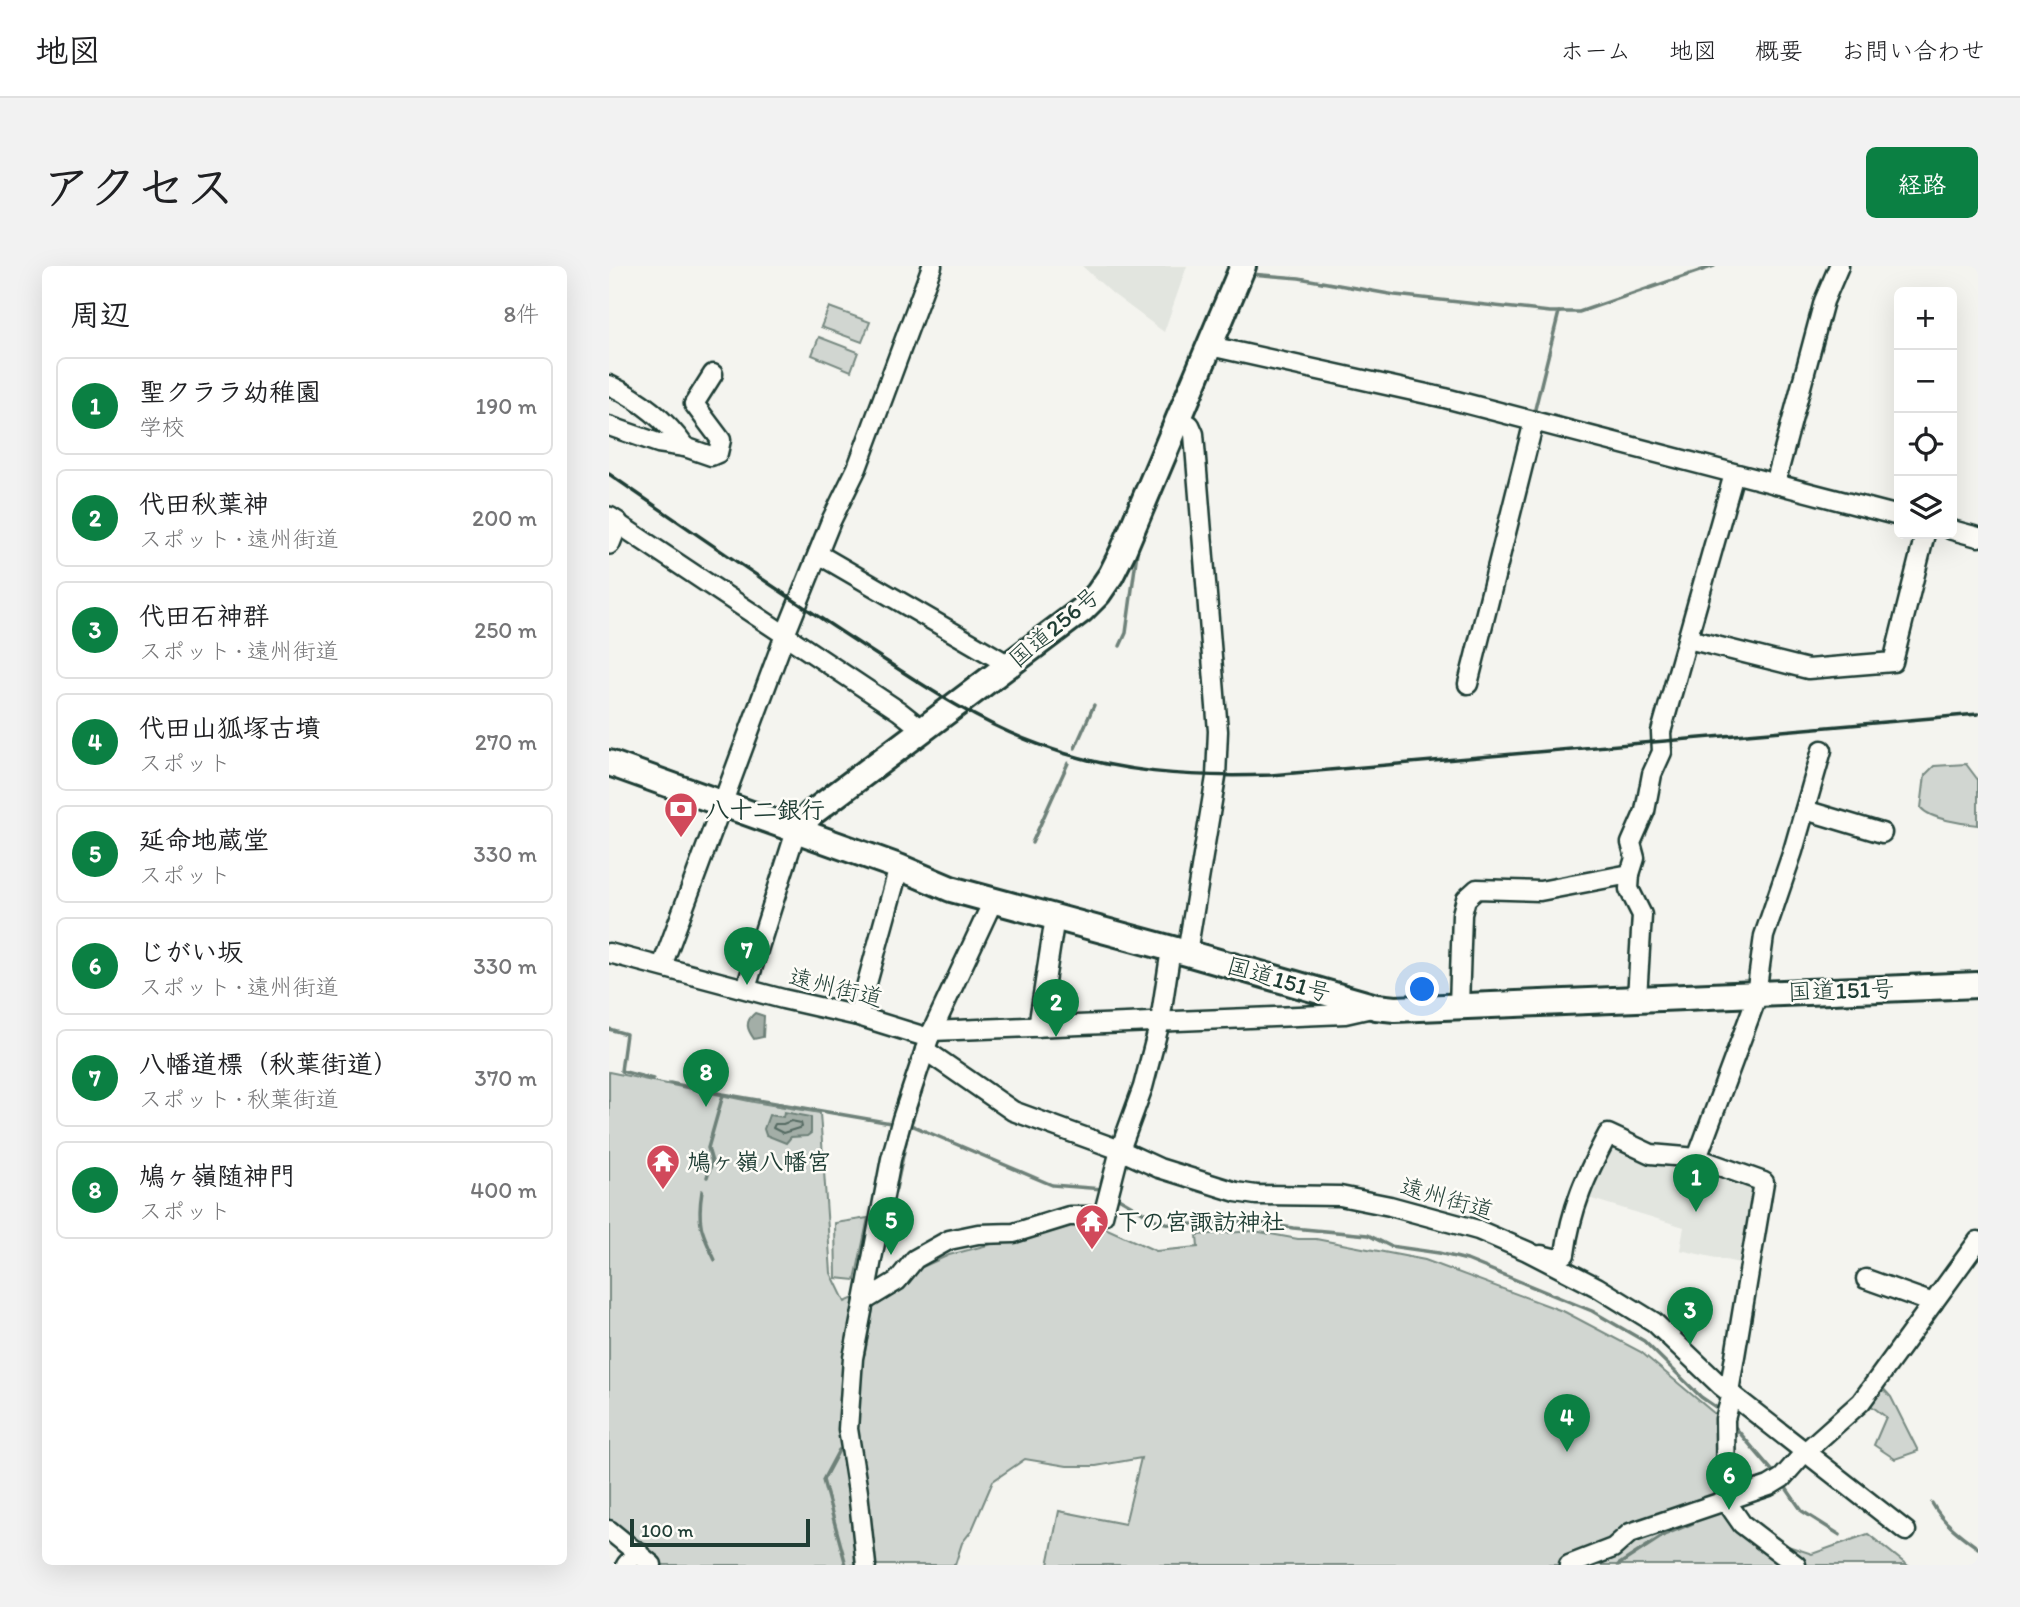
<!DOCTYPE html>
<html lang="ja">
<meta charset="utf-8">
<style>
body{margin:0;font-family:Itim,"Klee One",sans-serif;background:#f2f2f2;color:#202124}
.controls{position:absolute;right:21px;top:21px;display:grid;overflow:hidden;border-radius:10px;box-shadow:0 7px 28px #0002}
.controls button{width:63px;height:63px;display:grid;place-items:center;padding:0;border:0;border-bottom:2px solid #e0e0e0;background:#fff;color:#202124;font:35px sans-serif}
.scale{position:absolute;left:21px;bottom:18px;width:180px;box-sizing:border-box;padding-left:7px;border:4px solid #1f3d34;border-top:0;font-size:19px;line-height:24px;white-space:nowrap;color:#1f3d34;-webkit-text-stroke:5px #fdfcf7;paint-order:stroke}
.you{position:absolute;left:814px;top:724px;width:24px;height:24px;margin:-18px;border:5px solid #fff;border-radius:50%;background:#1a73e8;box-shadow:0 0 0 10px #1a73e833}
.badge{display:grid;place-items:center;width:46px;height:46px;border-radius:50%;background:#0b8043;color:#fff;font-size:23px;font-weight:700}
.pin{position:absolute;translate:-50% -58px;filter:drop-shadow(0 2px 4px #0008)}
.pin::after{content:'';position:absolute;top:37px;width:24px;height:21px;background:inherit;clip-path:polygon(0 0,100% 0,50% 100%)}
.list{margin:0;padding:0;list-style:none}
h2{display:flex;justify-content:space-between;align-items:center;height:91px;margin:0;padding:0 28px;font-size:30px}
h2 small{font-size:23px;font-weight:400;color:#757577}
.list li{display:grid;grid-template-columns:46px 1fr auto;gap:21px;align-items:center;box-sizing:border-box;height:98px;margin:0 14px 14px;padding:0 14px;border:2px solid #e0e0e0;border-radius:10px}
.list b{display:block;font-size:26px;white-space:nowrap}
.list p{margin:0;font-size:23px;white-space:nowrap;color:#757577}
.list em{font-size:23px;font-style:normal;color:#757577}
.icon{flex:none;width:38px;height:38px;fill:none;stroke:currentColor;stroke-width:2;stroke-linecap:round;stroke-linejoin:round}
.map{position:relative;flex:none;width:1369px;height:1299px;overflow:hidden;border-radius:10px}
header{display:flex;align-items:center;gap:42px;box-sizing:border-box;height:98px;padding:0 35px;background:#fff;border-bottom:2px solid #e0e0e0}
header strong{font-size:33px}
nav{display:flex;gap:38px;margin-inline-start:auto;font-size:24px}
.intro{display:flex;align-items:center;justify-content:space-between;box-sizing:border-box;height:168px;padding:0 42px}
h1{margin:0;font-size:49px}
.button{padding:18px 32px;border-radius:10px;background:#0b8043;color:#fff;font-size:24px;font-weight:700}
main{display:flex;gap:42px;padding:0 42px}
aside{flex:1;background:#fff;border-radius:10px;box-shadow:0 7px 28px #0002}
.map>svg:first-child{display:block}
.built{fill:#e2e5df}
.green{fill:#d1d6d1;stroke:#788a82;stroke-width:2}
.water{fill:#a3aea7;stroke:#6e8179;stroke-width:2}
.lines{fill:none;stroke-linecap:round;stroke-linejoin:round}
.shore{stroke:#546a62;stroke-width:2}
.stream{stroke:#6e8179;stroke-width:3.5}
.minor-casing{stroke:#1f3d34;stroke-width:23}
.major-casing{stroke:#1f3d34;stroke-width:26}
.highway-casing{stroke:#1f3d34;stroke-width:30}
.minor{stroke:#fdfcf7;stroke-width:18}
.major{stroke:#fdfcf7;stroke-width:21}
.highway{stroke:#fdfcf7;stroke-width:24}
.rail{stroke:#1f3d34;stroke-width:3.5}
.labels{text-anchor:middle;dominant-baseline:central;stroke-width:5;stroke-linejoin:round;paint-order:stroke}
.street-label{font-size:24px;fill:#1f3d34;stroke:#fdfcf7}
.poi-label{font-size:24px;font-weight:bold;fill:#1f3d34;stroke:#fdfcf7;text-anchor:start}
</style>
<header>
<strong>地図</strong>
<nav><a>ホーム</a><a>地図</a><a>概要</a><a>お問い合わせ</a></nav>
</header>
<div class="intro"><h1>アクセス</h1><a class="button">経路</a></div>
<main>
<aside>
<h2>周辺<small>8件</small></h2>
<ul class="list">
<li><span class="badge">1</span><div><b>聖クララ幼稚園</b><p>学校</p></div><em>190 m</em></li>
<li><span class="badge">2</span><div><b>代田秋葉神</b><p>スポット · 遠州街道</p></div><em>200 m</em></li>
<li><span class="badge">3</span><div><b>代田石神群</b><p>スポット · 遠州街道</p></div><em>250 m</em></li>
<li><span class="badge">4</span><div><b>代田山狐塚古墳</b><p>スポット</p></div><em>270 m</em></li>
<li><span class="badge">5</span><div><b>延命地蔵堂</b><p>スポット</p></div><em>330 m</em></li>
<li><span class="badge">6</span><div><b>じがい坂</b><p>スポット · 遠州街道</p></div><em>330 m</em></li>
<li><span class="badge">7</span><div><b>八幡道標（秋葉街道）</b><p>スポット · 秋葉街道</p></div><em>370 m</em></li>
<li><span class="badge">8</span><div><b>鳩ヶ嶺随神門</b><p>スポット</p></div><em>400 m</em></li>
</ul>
</aside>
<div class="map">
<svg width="1369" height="1299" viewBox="0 0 1369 1299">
<rect width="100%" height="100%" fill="#f4f4ef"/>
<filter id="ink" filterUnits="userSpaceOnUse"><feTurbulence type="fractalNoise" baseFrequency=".0143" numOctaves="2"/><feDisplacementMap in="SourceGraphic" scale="14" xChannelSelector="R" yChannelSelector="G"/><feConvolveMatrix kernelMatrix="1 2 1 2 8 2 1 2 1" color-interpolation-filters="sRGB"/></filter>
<g filter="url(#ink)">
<!-- built -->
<g class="built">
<polygon points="473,0 578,0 555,66 504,28"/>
<polygon points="1000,876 1084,897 1146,923 1139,999 1071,984 1075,961 973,930"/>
</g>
<!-- green -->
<g class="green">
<polygon points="220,41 261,56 253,76 212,61"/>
<polygon points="210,71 249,86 242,105 203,89"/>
<path d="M1357 498 1369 514V559C1355 558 1321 553 1312 542L1316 509 1325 500Z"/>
<polygon points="0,806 145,836 211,847 222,1007 236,1036 340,989 434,965 461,954 485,957 547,985 589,981 588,969 645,965 689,973 707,973 816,994 956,1046 1032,1086 1106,1148 1108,1222 1149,1270 1203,1288 1259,1268 1298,1299 439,1299 450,1245 516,1258 532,1192 487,1200 458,1200 416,1193 384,1215 363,1264 353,1277 346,1299 43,1299 0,1264"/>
<polygon points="259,952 246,1014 227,1012 226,957"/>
<polygon points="1272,1120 1282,1131 1309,1185 1286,1193 1265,1179 1277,1151 1260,1138"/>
</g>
<!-- water -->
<g class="water">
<path d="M146 747 155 750 154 771 145 773C138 763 135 756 146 747Z"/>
<polygon points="175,846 202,851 202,867 198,870 182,871 177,877 157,869 155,863 160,849 174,851"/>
</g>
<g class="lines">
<!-- shore -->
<polygon class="shore" points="182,855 192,857 193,861 174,867 164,862 166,858 174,858"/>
<!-- stream -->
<g class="stream">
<polyline points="642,8 690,12 786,29 941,46 970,46 1105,0"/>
<polyline points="926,143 950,46"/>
<polyline points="511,380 517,367 529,279"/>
<polyline points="466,482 485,439"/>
<polyline points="423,577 459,497"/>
<polyline points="0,763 17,768 12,805 44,813"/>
<polyline points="61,817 114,828 282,857"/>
<polyline points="302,859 443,919 494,923"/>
<polyline points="98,911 103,896 99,882 114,829"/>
<polyline points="287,923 298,871 316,814"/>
<path d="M93 925C88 958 92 965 106 994"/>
<polyline points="506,930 549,955 565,959 639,955 684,962 759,969 781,980 830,987 858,994 983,1045 1035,1075 1092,1131 1111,1144"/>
<polyline points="268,1012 278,964"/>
<polyline points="255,1088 264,1039"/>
<polyline points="1124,1159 1166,1208"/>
<polyline points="230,1184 214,1214 237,1299"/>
<polyline points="1175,1219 1193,1245 1231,1269"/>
<polyline points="1123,1222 1161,1210"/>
<path d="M1323 1237C1334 1257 1351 1269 1369 1282"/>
<polyline points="1009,1299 1055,1269 1084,1257"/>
</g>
<!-- minor casing -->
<g class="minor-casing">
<g id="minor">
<polyline points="601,80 836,132 1290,250"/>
<path d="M0 119C30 133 57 154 76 181"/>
<polyline points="570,152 581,159 585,168 609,465 607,511 578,687"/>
<polyline points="0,160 49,177 76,181 102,190 109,187 112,174 85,138 104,108"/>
<polyline points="1166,218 1215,35 1230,0"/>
<polyline points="8,257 290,445 314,464"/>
<polyline points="1343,264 1369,271"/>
<polyline points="209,288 400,399"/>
<polyline points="1079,373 1199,403 1284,396 1316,268"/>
<polyline points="859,418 925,155"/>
<polyline points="1196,544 1273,567"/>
<polyline points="1021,608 1026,592 1022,577 1036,545 1043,508 1053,486 1052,466 1125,208"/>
<polyline points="0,687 174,733 249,750 320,772"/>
<polyline points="53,700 176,369 222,255 248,202 323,0"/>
<polyline points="137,722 187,565"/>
<polyline points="850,740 853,648 857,633 868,623 931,625 1021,608 1020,623 1033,649 1028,732"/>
<polyline points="249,750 290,601"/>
<polyline points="429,761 446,651"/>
<polyline points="323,765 736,748 767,741"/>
<polyline points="316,784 404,845 511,884 550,902 627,926 647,929 731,930 781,940 869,964 918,985 988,1021 1045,1056 1112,1120 1297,1265"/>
<polyline points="1088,892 1155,916 1120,1126"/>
<path d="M932 989 948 993 956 988C962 942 977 909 999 868L1042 888 1088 892 1146 736 1155 670 1184 585 1213 484"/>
<polyline points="1257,1013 1324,1037"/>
<polyline points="255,1035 288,1015 306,993 340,974 369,968 405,967 460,950 494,950 511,884 534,821 551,756 562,683"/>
<polyline points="1123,1128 1116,1153 1117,1235 1133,1258 1187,1299"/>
<polyline points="0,1264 43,1299"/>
<polyline points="17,1299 29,1285"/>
<polyline points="257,1299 249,1226 239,1163 244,1092 255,1035 282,893 293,853 320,772 384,635"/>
<polyline points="960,1299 1004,1282 1021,1267 1160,1220 1173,1212 1196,1186 1252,1136 1369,975"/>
</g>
</g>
<!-- major casing -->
<g class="major-casing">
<polyline id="major" points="0,252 8,257 0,277"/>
</g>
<!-- highway casing -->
<g class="highway-casing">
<g id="highway">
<polyline points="0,497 290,601 342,623 578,687 767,741 786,743 1369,719"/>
<polyline points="187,565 203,547 473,344 489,328 502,309 514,285 634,0"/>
</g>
</g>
<!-- minor -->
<use href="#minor" class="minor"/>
<!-- major -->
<use href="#major" class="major"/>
<!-- highway -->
<use href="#highway" class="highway"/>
<!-- rail -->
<path class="rail" d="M0 208C83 265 166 323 251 378 309 416 365 455 431 479 505 507 583 512 662 509L1369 448"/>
</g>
</g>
<!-- icons -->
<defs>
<g id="bank-pin" transform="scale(1.75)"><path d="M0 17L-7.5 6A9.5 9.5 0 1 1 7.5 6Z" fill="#d1495b" stroke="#fdfcf7"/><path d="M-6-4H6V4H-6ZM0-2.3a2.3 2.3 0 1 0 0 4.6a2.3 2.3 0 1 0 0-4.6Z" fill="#fff"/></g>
<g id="temple-pin" transform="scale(1.75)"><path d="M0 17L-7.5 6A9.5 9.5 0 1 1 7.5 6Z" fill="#d1495b" stroke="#fdfcf7"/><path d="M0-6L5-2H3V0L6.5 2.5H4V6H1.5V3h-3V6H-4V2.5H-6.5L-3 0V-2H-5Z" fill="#fff"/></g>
</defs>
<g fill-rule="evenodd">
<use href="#bank-pin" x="72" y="543"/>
<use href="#temple-pin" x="54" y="895"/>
<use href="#temple-pin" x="483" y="955"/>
</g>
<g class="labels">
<!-- street labels -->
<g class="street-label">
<text transform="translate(445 361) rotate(-40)">国道256号</text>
<text transform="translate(670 713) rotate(16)">国道151号</text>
<text transform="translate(227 721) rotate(14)">遠州街道</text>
<text transform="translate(1232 724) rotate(-2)">国道151号</text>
<text transform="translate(838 932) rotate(16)">遠州街道</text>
</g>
<!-- poi labels -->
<g class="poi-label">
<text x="96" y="543">八十二銀行</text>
<text x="78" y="895">鳩ヶ嶺八幡宮</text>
<text x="508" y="955">下の宮諏訪神社</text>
</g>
</g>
</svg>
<div class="controls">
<button>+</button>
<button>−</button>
<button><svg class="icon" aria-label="locate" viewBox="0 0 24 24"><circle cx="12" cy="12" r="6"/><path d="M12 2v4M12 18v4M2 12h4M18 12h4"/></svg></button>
<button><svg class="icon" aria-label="layers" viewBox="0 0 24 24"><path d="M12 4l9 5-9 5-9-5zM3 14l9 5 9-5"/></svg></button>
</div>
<div class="scale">100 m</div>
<div class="you"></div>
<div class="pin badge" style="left:1087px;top:946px">1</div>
<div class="pin badge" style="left:447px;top:771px">2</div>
<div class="pin badge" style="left:1081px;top:1079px">3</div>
<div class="pin badge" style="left:958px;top:1186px">4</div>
<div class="pin badge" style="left:282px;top:989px">5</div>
<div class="pin badge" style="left:1120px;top:1244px">6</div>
<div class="pin badge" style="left:138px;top:719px">7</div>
<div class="pin badge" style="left:97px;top:841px">8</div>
</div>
</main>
